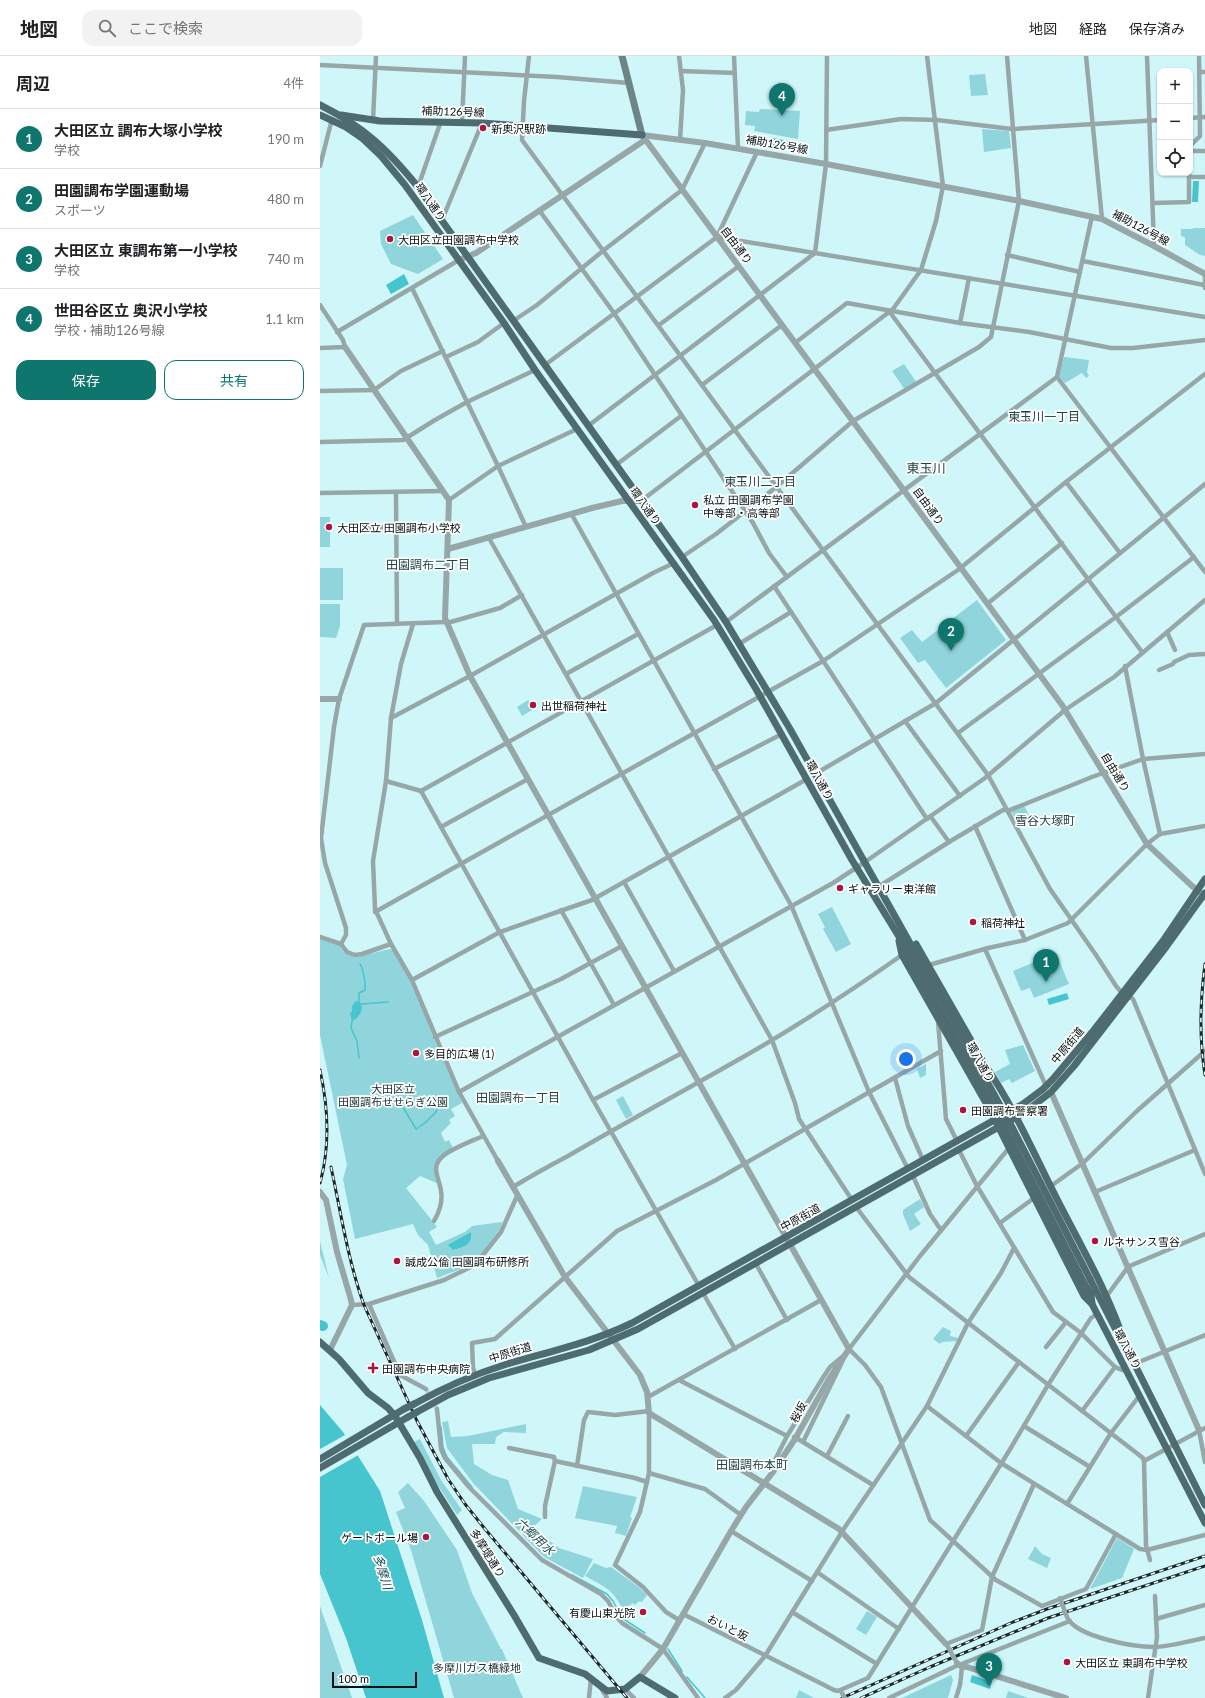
<!DOCTYPE html>
<html lang="ja">
<meta charset="utf-8">
<style>
body{margin:0;font-family:Lato,"Noto Sans JP",sans-serif;background:#f2f2f2;color:#202124}
.controls{position:absolute;right:12px;top:12px;display:grid;overflow:hidden;border-radius:8px;box-shadow:0 1px 3px #0004}
.controls button{width:36px;height:36px;display:grid;place-items:center;padding:0;border:0;border-bottom:1px solid #e0e0e0;background:#fff;color:#202124;font:20px sans-serif}
.scale{position:absolute;left:12px;bottom:10px;width:85px;box-sizing:border-box;padding-left:4px;border:2px solid #031011;border-top:0;font-size:11px;line-height:14px;white-space:nowrap;color:#031011;-webkit-text-stroke:3px #fff;paint-order:stroke}
.you{position:absolute;left:586px;top:1003px;width:14px;height:14px;margin:-10px;border:3px solid #fff;border-radius:50%;background:#1a73e8;box-shadow:0 0 0 6px #1a73e833}
.badge{display:grid;place-items:center;width:26px;height:26px;border-radius:50%;background:#0f766e;color:#fff;font-size:13px;font-weight:700}
.pin{position:absolute;translate:-50% -33px;filter:drop-shadow(0 1px 2px #0008)}
.pin::after{content:'';position:absolute;top:21px;width:14px;height:12px;background:inherit;clip-path:polygon(0 0,100% 0,50% 100%)}
.list{margin:0;padding:0;list-style:none}
h2{display:flex;justify-content:space-between;align-items:center;height:52px;margin:0;padding:0 16px;font-size:17px}
h2 small{font-size:13px;font-weight:400;color:#757577}
.list li{display:grid;grid-template-columns:26px 1fr auto;gap:12px;align-items:center;box-sizing:border-box;height:60px;padding:0 16px;border-top:1px solid #e0e0e0}
.list b{display:block;font-size:15px;white-space:nowrap}
.list p{margin:0;font-size:13px;white-space:nowrap;color:#757577}
.list em{font-size:13px;font-style:normal;color:#757577}
.actions{display:flex;gap:8px;padding:12px 16px}
.actions a{flex:1;padding:9px 0;border:1px solid #0f766e;border-radius:12px;text-align:center;font-size:14px;color:#0f766e}
.actions .main{background:#0f766e;color:#fff}
.icon{flex:none;width:22px;height:22px;fill:none;stroke:currentColor;stroke-width:2;stroke-linecap:round;stroke-linejoin:round}
.map{position:relative;flex:none;width:885px;height:1642px;overflow:hidden}
header{display:flex;align-items:center;gap:24px;box-sizing:border-box;height:56px;padding:0 20px;background:#fff;border-bottom:1px solid #e0e0e0}
header strong{font-size:19px}
nav{display:flex;gap:22px;margin-inline-start:auto;font-size:14px}
.search{width:280px;height:36px;background:#f2f2f2;display:flex;align-items:center;gap:10px;box-sizing:border-box;padding:0 14px;border-radius:12px;color:#757577;font-size:15px}
main{display:flex}
aside{flex:1;background:#fff}
.map>svg:first-child{display:block}
.green{fill:#8fd5db}
.water{fill:#46c5ce}
.pier{fill:#cff7fa}
.lines{fill:none;stroke-linecap:round;stroke-linejoin:round}
.stream{stroke:#46c5ce;stroke-width:1.5}
.river{stroke:#46c5ce;stroke-width:10}
.minor-tunnel{stroke:#b0d4d7;stroke-width:4.5;stroke-dasharray:4.5 2;stroke-linecap:butt}
.minor{stroke:#97a7a8;stroke-width:4.5}
.tertiary{stroke:#97a7a8;stroke-width:6}
.secondary{stroke:#6d8587;stroke-width:7}
.primary{stroke:#4e6c6f;stroke-width:7}
.rail-casing{stroke:#19292a;stroke-width:3}
.rail{stroke:#fff;stroke-width:1.5;stroke-dasharray:4.5;stroke-linecap:butt}
.minor-bridge{stroke:#97a7a8;stroke-width:4.5}
.primary-bridge{stroke:#4e6c6f;stroke-width:7}
.poi-dot{fill:#ac163d;stroke:#fff;stroke-width:1.5}
.labels{text-anchor:middle;dominant-baseline:central;stroke-width:3.5;stroke-linejoin:round;paint-order:stroke}
.street-label{font-size:11px;fill:#031011;stroke:#fff}
.poi-label{font-size:11px;fill:#031011;stroke:#fff;text-anchor:start}
.park-label{font-size:11px;fill:#192f31;stroke:#fff}
.neighbourhood-label{font-size:12px;fill:#214447;stroke:#fff}
.water-label{font-size:12px;font-style:italic;fill:#194f53;stroke:#fff}
.quarter-label{font-size:13px;fill:#214447;stroke:#fff}
</style>
<header>
<strong>地図</strong>
<div class="search"><svg class="icon" aria-label="search" viewBox="0 0 24 24"><circle cx="10" cy="10" r="6"/><path d="M15 15l6 6"/></svg>ここで検索</div>
<nav><a>地図</a><a>経路</a><a>保存済み</a></nav>
</header>
<main>
<aside>
<h2>周辺<small>4件</small></h2>
<ul class="list">
<li><span class="badge">1</span><div><b>大田区立 調布大塚小学校</b><p>学校</p></div><em>190 m</em></li>
<li><span class="badge">2</span><div><b>田園調布学園運動場</b><p>スポーツ</p></div><em>480 m</em></li>
<li><span class="badge">3</span><div><b>大田区立 東調布第一小学校</b><p>学校</p></div><em>740 m</em></li>
<li><span class="badge">4</span><div><b>世田谷区立 奥沢小学校</b><p>学校 · 補助126号線</p></div><em>1.1 km</em></li>
</ul>
<div class="actions"><a class="main">保存</a><a>共有</a></div>
</aside>
<div class="map">
<svg width="885" height="1642" viewBox="0 0 885 1642">
<rect width="100%" height="100%" fill="#cff7fa"/>
<!-- green -->
<g class="green">
<polygon points="665,18 668,39 651,40 649,19"/>
<polygon points="440,53 480,55 478,83 434,75 435,70 425,69 426,55 439,56"/>
<polygon points="662,73 689,75 691,92 664,96"/>
<polygon points="93,159 123,203 98,218 71,208 61,188 60,175"/>
<polygon points="874,172 885,172 885,200 880,199 865,189 865,181 861,180 861,173 872,173"/>
<polygon points="744,301 769,304 767,316 769,320 766,322 762,317 745,327 739,320"/>
<polygon points="584,308 597,327 585,334 572,315"/>
<rect x="0" y="461" width="10" height="30"/>
<rect x="0" y="512" width="23" height="32"/>
<polygon points="657,544 686,584 626,632 605,604 598,607 580,582 592,574 602,586"/>
<polygon points="0,548 20,548 20,570 16,582 0,581"/>
<polygon points="208,644 214,653 202,660 197,651"/>
<polygon points="704,750 710,761 698,768 691,755"/>
<polygon points="512,851 531,888 516,896 503,873 505,871 498,858"/>
<polygon points="0,882 19,889 24,896 35,901 70,893 77,897 92,924 114,983 142,1047 131,1053 135,1060 129,1064 131,1067 121,1077 125,1086 129,1084 134,1094 125,1099 116,1113 119,1128 100,1120 86,1132 117,1171 109,1176 116,1189 145,1176 152,1170 182,1166 180,1173 154,1208 117,1222 108,1189 98,1179 93,1168 35,1183 23,1123 27,1109 0,979"/>
<polygon points="736,897 749,928 714,942 710,932 701,935 693,915"/>
<polygon points="703,989 715,1015 692,1027 689,1023 681,1027 675,1016 690,1008 685,994"/>
<polygon points="606,1008 606,1019 600,1022 597,1013"/>
<polygon points="303,1040 313,1059 306,1063 296,1044"/>
<polygon points="600,1143 604,1151 594,1158 601,1168 590,1175 583,1158 583,1154"/>
<polygon points="0,1185 9,1222 0,1199"/>
<polygon points="623,1271 631,1275 630,1280 638,1282 637,1285 622,1286 620,1288 613,1283"/>
<polygon points="128,1365 131,1381 148,1380 206,1368 206,1377 184,1376 176,1381 175,1388 152,1388 154,1408 172,1419 188,1424 198,1453 222,1463 212,1472 239,1492 273,1503 263,1522 224,1501 153,1427 127,1392 122,1366"/>
<polygon points="100,1383 121,1424 142,1454 137,1459 117,1428 94,1386"/>
<polygon points="88,1427 104,1445 137,1494 152,1537 181,1593 182,1593 203,1642 134,1642 91,1494 76,1456 85,1452 78,1436"/>
<polygon points="263,1430 317,1441 310,1461 312,1462 306,1480 295,1477 297,1470 255,1462"/>
<polygon points="797,1482 814,1493 802,1522 770,1533"/>
<polygon points="715,1490 722,1498 731,1502 727,1512 708,1503"/>
<path d="M274 1507 286 1512 291 1511 320 1532 327 1539 322 1546 320 1545 314 1549 313 1547 303 1554C292 1532 286 1532 265 1520Z"/>
<polygon points="0,1550 32,1642 0,1642"/>
<polygon points="547,1555 557,1561 546,1579 536,1573"/>
<polygon points="631,1619 633,1624 628,1642 582,1642"/>
<polygon points="479,1634 494,1642 476,1642"/>
<polygon points="688,1635 708,1642 686,1642"/>
</g>
<!-- water -->
<g class="water">
<polygon points="453,82 474,86 473,94 452,90"/>
<polygon points="873,125 879,125 878,146 872,146"/>
<polygon points="84,218 89,228 71,238 66,229"/>
<polygon points="747,937 749,943 729,949 727,943"/>
<path d="M36 945H39C45 953 40 961 32 965L30 957 32 956V950Z"/>
<path d="M151 1176C152 1190 145 1190 133 1194L128 1189Z"/>
<polygon points="0,1349 23,1376 60,1435 102,1564 124,1642 46,1642 26,1582 0,1518"/>
<polygon points="652,1619 672,1626 670,1633 650,1626"/>
</g>
<!-- pier -->
<polygon class="pier" points="27,1378 40,1398 0,1421 0,1393"/>
<g class="lines">
<!-- stream -->
<g class="stream">
<path d="M39 945V937L45 934C46 929 43 912 40 908"/>
<polyline points="41,948 68,946"/>
<polyline points="32,965 31,972 37,985 39,1002"/>
<polyline points="77,1044 81,1048 96,1073 106,1066 116,1056 119,1048"/>
<polyline points="121,1371 123,1391 127,1401 152,1431"/>
<polyline points="252,1519 287,1538 293,1545 302,1562 325,1577"/>
<polyline points="348,1593 362,1615"/>
<polyline points="367,1621 385,1642"/>
</g>
<!-- river -->
<polyline class="river" points="0,1269 3,1270"/>
<!-- minor-tunnel -->
<polyline class="minor-tunnel" points="106,1333 117,1353"/>
<!-- minor -->
<g class="minor">
<polyline points="209,0 204,45 202,84 668,719 730,833 776,899 796,930 802,937 813,943 885,1118"/>
<polyline points="359,0 363,34 360,84"/>
<polyline points="414,0 418,92"/>
<polyline points="766,0 782,163"/>
<polyline points="827,0 834,190"/>
<polyline points="0,9 237,21 309,27"/>
<polyline points="361,15 415,17"/>
<polyline points="879,16 885,16"/>
<polyline points="870,62 885,61"/>
<polyline points="53,64 56,0"/>
<polyline points="142,66 145,0"/>
<polyline points="506,74 581,63 617,64 692,73 840,64"/>
<polyline points="870,90 880,80 879,0"/>
<polyline points="870,95 885,95"/>
<polyline points="0,110 12,63"/>
<polyline points="869,121 885,121"/>
<polyline points="98,131 121,65"/>
<polyline points="833,147 869,146 869,117"/>
<polyline points="219,154 294,257 433,467 449,497 467,521"/>
<polyline points="122,164 162,67"/>
<polyline points="397,181 885,261"/>
<polyline points="687,199 760,216"/>
<polyline points="763,205 884,229"/>
<polyline points="885,217 885,232"/>
<polyline points="92,232 178,410 206,471"/>
<polyline points="0,249 23,284 25,291 0,292"/>
<polyline points="569,255 822,596"/>
<polyline points="193,265 217,249 284,194 362,134 385,87"/>
<polyline points="640,267 649,222"/>
<polyline points="339,269 419,210"/>
<polyline points="17,276 139,204"/>
<polyline points="475,287 527,247 640,267 709,276 791,292 813,292 885,284"/>
<polyline points="126,301 158,286 184,267"/>
<polyline points="225,309 397,181 437,96"/>
<polyline points="737,321 885,516"/>
<polyline points="382,329 462,269"/>
<polyline points="0,335 54,334 81,315 123,295"/>
<polyline points="268,370 495,197 506,108 507,0"/>
<polyline points="0,386 83,384 115,364 147,346 215,314"/>
<polyline points="296,409 361,360"/>
<polyline points="746,426 800,497"/>
<polyline points="76,436 77,568"/>
<polyline points="0,437 123,435"/>
<polyline points="129,444 178,410 257,373"/>
<polyline points="321,445 573,253 601,214 616,165 623,130 607,0"/>
<polyline points="252,459 471,849 549,1036 588,1113"/>
<polyline points="22,472 76,471"/>
<polyline points="169,482 452,984 475,1047 479,1063 532,1144"/>
<polyline points="362,501 396,478 455,432 533,365 659,291 671,281 699,145 687,0"/>
<polyline points="454,530 607,763"/>
<polyline points="667,548 742,487"/>
<polyline points="406,566 737,321 772,160"/>
<polyline points="127,567 180,552 202,539"/>
<polyline points="93,568 81,608 71,662 66,725 53,805 55,853 71,888 92,924 139,1036 178,1105"/>
<polyline points="847,576 855,594"/>
<polyline points="419,588 471,556"/>
<polyline points="854,606 869,599 885,598"/>
<polyline points="839,614 853,608"/>
<polyline points="246,618 318,578"/>
<polyline points="71,662 150,620 333,517 354,507"/>
<polyline points="585,665 640,740"/>
<polyline points="638,677 796,561 874,501"/>
<polyline points="394,713 462,678"/>
<polyline points="495,718 616,647 885,428"/>
<polyline points="66,725 101,735 397,569"/>
<polyline points="101,735 273,1044 379,1230"/>
<polyline points="611,761 629,786"/>
<polyline points="655,770 705,884"/>
<polyline points="121,771 208,723"/>
<polyline points="840,778 885,770"/>
<polyline points="304,826 354,915"/>
<polyline points="558,831 629,786 683,754 690,754 772,721 823,703 885,698"/>
<polyline points="241,854 294,949"/>
<polyline points="55,856 503,605 638,514 746,426 885,318"/>
<polyline points="0,881 21,888 27,896 35,899 42,898 71,888"/>
<polyline points="21,888 26,879 26,872 5,807 1,782 14,671 19,643 44,569 126,566"/>
<polyline points="665,893 726,1030"/>
<polyline points="609,909 668,892 705,884 748,867 827,788 840,778 823,703 805,610"/>
<polyline points="92,924 180,876 272,844 487,723"/>
<polyline points="618,965 626,1063 637,1085"/>
<polyline points="115,981 241,923 302,890"/>
<polyline points="575,1022 588,1070 603,1104"/>
<polyline points="139,1036 513,827 545,806 665,722 745,654 794,621 885,544"/>
<polyline points="273,1044 362,997"/>
<polyline points="689,1092 600,1200 529,1293 545,1309 561,1331 610,1464 676,1524 722,1550 766,1533 796,1478"/>
<polyline points="639,1094 657,1130 733,1256 761,1277 795,1311 802,1314 806,1312"/>
<polyline points="593,1120 610,1158 621,1174"/>
<polyline points="731,1130 763,1107 818,1054 885,995"/>
<path d="M193 1131C211 1120 229 1110 248 1100 303 1068 360 1037 416 1005 473 973 528 937 582 899"/>
<polyline points="775,1136 875,1094"/>
<polyline points="536,1151 589,1221 823,1402 824,1405 885,1372"/>
<path d="M114 1165C119 1157 123 1145 121 1135 120 1124 110 1111 122 1101 130 1093 152 1085 163 1080"/>
<polyline points="680,1167 714,1142"/>
<polyline points="436,1208 467,1264"/>
<polyline points="383,1237 415,1293"/>
<polyline points="786,1241 808,1211 812,1209 885,1178"/>
<polyline points="49,1248 80,1319 106,1333"/>
<polyline points="32,1249 49,1248 124,1224 155,1209 181,1176 197,1140"/>
<polyline points="726,1291 746,1266"/>
<polyline points="814,1308 885,1279"/>
<polyline points="155,1319 153,1311 152,1287 175,1283 297,1175 396,1124 621,995"/>
<polyline points="359,1324 467,1380"/>
<polyline points="328,1341 501,1244"/>
<polyline points="607,1350 681,1407 820,1493 827,1494 885,1479"/>
<polyline points="117,1353 121,1393 125,1402 149,1431 222,1504 281,1538 288,1545 296,1560 302,1567 343,1593 378,1642"/>
<polyline points="762,1355 795,1311"/>
<polyline points="329,1357 329,1417 320,1456 295,1509 323,1531 346,1556 359,1564"/>
<polyline points="704,1370 770,1411"/>
<polyline points="879,1374 885,1406"/>
<polyline points="646,1380 699,1306"/>
<polyline points="478,1383 553,1429"/>
<polyline points="483,1386 523,1304"/>
<polyline points="189,1392 234,1401 235,1405 225,1450 225,1461"/>
<polyline points="507,1400 528,1360"/>
<polyline points="235,1405 315,1422 327,1426"/>
<polyline points="824,1405 826,1489 830,1504"/>
<polyline points="257,1410 264,1364 268,1356 295,1359 329,1355"/>
<polyline points="454,1413 456,1402 467,1380 504,1320 510,1311 522,1301"/>
<polyline points="329,1417 385,1433 421,1459"/>
<polyline points="747,1448 791,1377 820,1339"/>
<polyline points="411,1475 492,1525"/>
<polyline points="497,1516 579,1573"/>
<polyline points="472,1556 557,1608"/>
<polyline points="363,1558 514,1634 518,1635 548,1622 689,1395 728,1329 771,1262 777,1258"/>
<path d="M748 1563C759 1581 813 1591 834 1591 850 1591 868 1585 885 1582"/>
<polyline points="836,1563 885,1549"/>
<polyline points="628,1591 626,1588 662,1574 672,1521 714,1428"/>
<polyline points="281,1632 287,1642"/>
<polyline points="305,1633 314,1642"/>
<polyline points="269,1642 271,1622"/>
<polyline points="405,1642 416,1634 445,1600 525,1471 607,1350 648,1267 681,1217 694,1192"/>
<polyline points="569,1642 634,1611 750,1565"/>
<polyline points="636,1642 640,1629 642,1611"/>
<polyline points="828,1642 837,1581 835,1540"/>
</g>
<!-- tertiary -->
<g class="tertiary">
<polyline points="322,79 742,649 827,788 872,830 884,839"/>
<polyline points="322,79 385,87 506,108 699,145 782,163 834,190 885,218"/>
<polyline points="139,204 156,197 325,84"/>
<polyline points="25,291 129,444 125,562 150,620 529,1293 509,1323 475,1383 453,1416 426,1451 411,1475 343,1593 320,1621"/>
<polyline points="128,493 272,452 302,445 321,445"/>
<polyline points="0,643 19,643"/>
<polyline points="731,1036 879,1374"/>
<polyline points="178,1105 245,1221 320,1319 327,1336 329,1357 519,1473 626,1588"/>
<polyline points="0,1136 6,1144 17,1196 31,1244 32,1249 10,1294"/>
<polyline points="637,1607 642,1611 647,1611 746,1642"/>
</g>
<!-- secondary -->
<polyline class="secondary" points="302,0 322,79"/>
<!-- primary -->
<g class="primary">
<path d="M0 49C44 71 67 93 98 131L362 501 406 566 470 673 637 971"/>
<polyline points="0,59 26,71 42,82 61,100 85,129 184,267 215,314 394,564 436,633 532,804 578,879 631,974"/>
<polyline points="21,59 60,65 162,67 322,79"/>
<polyline points="579,885 582,899 670,1054 764,1240 772,1248"/>
<path d="M596 888 665 1009C694 1051 715 1100 738 1145 762 1192 789 1238 805 1288"/>
<polyline points="770,1223 797,1276"/>
<polyline points="764,1227 771,1239 772,1248 885,1467"/>
<polyline points="803,1285 885,1449"/>
<polyline points="0,1286 19,1303 48,1337 68,1352 75,1360 100,1402 117,1436 194,1559 219,1602 265,1618 287,1635 305,1633 320,1621 355,1642"/>
<path d="M94 1348C123 1332 152 1319 184 1309 227 1296 271 1287 312 1267L703 1048 723 1033 733 1023 774 974 843 885 885 823"/>
<polyline points="97,1356 128,1339 169,1322 269,1294 318,1273 704,1057 731,1036 754,1010 846,891 885,837"/>
<polyline points="0,1403 84,1353"/>
<polyline points="0,1412 88,1361"/>
</g>
<!-- rail casing -->
<g class="rail-casing">
<g id="rail">
<path d="M885 908C880 945 879 982 885 1019"/>
<path d="M0 1014C8 1050 10 1091 0 1127"/>
<path d="M11 1111C21 1157 28 1205 44 1249L97 1365 128 1423 145 1448 165 1473 307 1642"/>
<polyline points="522,1642 693,1566 727,1553 885,1500"/>
<polyline points="541,1642 610,1611 728,1562 885,1510"/>
</g>
</g>
<!-- rail -->
<use href="#rail" class="rail"/>
<!-- minor-bridge -->
<g class="minor-bridge">
<polyline points="474,1381 478,1383"/>
<polyline points="740,1542 747,1561"/>
<polyline points="628,1591 637,1607"/>
<polyline points="522,1637 525,1642"/>
</g>
<!-- primary-bridge -->
<g class="primary-bridge">
<polyline points="637,971 693,1073 770,1223"/>
<polyline points="631,974 687,1076 764,1227"/>
<polyline points="84,1353 94,1348"/>
<polyline points="88,1361 97,1356"/>
</g>
</g>
<!-- markers -->
<g class="poi-dot">
<circle cx="163" cy="72" r="4"/>
<circle cx="70" cy="183" r="4"/>
<circle cx="375" cy="449" r="4"/>
<circle cx="9" cy="471" r="4"/>
<circle cx="213" cy="649" r="4"/>
<circle cx="520" cy="832" r="4"/>
<circle cx="653" cy="866" r="4"/>
<circle cx="96" cy="997" r="4"/>
<circle cx="643" cy="1054" r="4"/>
<circle cx="775" cy="1185" r="4"/>
<circle cx="77" cy="1205" r="4"/>
<path d="M51 1306h4v4h4v4h-4v4h-4v-4h-4v-4h4z"/>
<circle cx="106" cy="1481" r="4"/>
<circle cx="323" cy="1556" r="4"/>
<circle cx="747" cy="1606" r="4"/>
</g>
<g class="labels">
<!-- street labels -->
<g class="street-label">
<text transform="translate(133 55) rotate(2)">補助126号線</text>
<text transform="translate(457 88) rotate(10)">補助126号線</text>
<text transform="translate(111 146) rotate(55)">環八通り</text>
<text transform="translate(821 171) rotate(28)">補助126号線</text>
<text transform="translate(417 189) rotate(53)">自由通り</text>
<text transform="translate(326 450) rotate(54)">環八通り</text>
<text transform="translate(609 450) rotate(54)">自由通り</text>
<text transform="translate(796 716) rotate(59)">自由通り</text>
<text transform="translate(500 724) rotate(61)">環八通り</text>
<text transform="translate(747 989) rotate(-50)">中原街道</text>
<text transform="translate(661 1006) rotate(61)">環八通り</text>
<text transform="translate(480 1161) rotate(-29)">中原街道</text>
<text transform="translate(808 1293) rotate(62)">環八通り</text>
<text transform="translate(190 1296) rotate(-17)">中原街道</text>
<text transform="translate(478 1356) rotate(-62)">桜坂</text>
<text transform="translate(168 1497) rotate(58)">多摩堤通り</text>
<text transform="translate(408 1571) rotate(27)">おいと坂</text>
</g>
<!-- poi labels -->
<g class="poi-label">
<text x="171" y="72">新奥沢駅跡</text>
<text x="78" y="183">大田区立田園調布中学校</text>
<text x="383" y="443">私立 田園調布学園<tspan x="383" dy="13">中等部・高等部</tspan></text>
<text x="17" y="471">大田区立 田園調布小学校</text>
<text x="221" y="649">出世稲荷神社</text>
<text x="528" y="832">ギャラリー東洋館</text>
<text x="661" y="866">稲荷神社</text>
<text x="104" y="997">多目的広場 (1)</text>
<text x="651" y="1054">田園調布警察署</text>
<text x="783" y="1185">ルネサンス雪谷</text>
<text x="85" y="1205">誠成公倫 田園調布研修所</text>
<text x="62" y="1312">田園調布中央病院</text>
<text x="98" y="1481" text-anchor="end">ゲートボール場</text>
<text x="315" y="1556" text-anchor="end">有慶山東光院</text>
<text x="755" y="1606">大田区立 東調布中学校</text>
</g>
<!-- park labels -->
<g class="park-label">
<text x="73" y="1032">大田区立<tspan x="73" dy="13">田園調布せせらぎ公園</tspan></text>
<text x="157" y="1611">多摩川ガス橋緑地</text>
</g>
<!-- neighbourhood labels -->
<g class="neighbourhood-label">
<text x="724" y="360">東玉川一丁目</text>
<text x="440" y="425">東玉川二丁目</text>
<text x="108" y="508">田園調布二丁目</text>
<text x="725" y="764">雪谷大塚町</text>
<text x="198" y="1041">田園調布一丁目</text>
<text x="432" y="1408">田園調布本町</text>
</g>
<!-- water labels -->
<g class="water-label">
<text transform="translate(215 1480) rotate(43)">六郷用水</text>
<text transform="translate(63 1516) rotate(73)">多摩川</text>
</g>
<!-- quarter labels -->
<g class="quarter-label">
<text x="606" y="412">東玉川</text>
</g>
</g>
</svg>
<div class="controls">
<button>+</button>
<button>−</button>
<button><svg class="icon" aria-label="locate" viewBox="0 0 24 24"><circle cx="12" cy="12" r="6"/><path d="M12 2v4M12 18v4M2 12h4M18 12h4"/></svg></button>
</div>
<div class="scale">100 m</div>
<div class="you"></div>
<div class="pin badge" style="left:726px;top:926px">1</div>
<div class="pin badge" style="left:631px;top:595px">2</div>
<div class="pin badge" style="left:669px;top:1630px">3</div>
<div class="pin badge" style="left:462px;top:60px">4</div>
</div>
</main>
